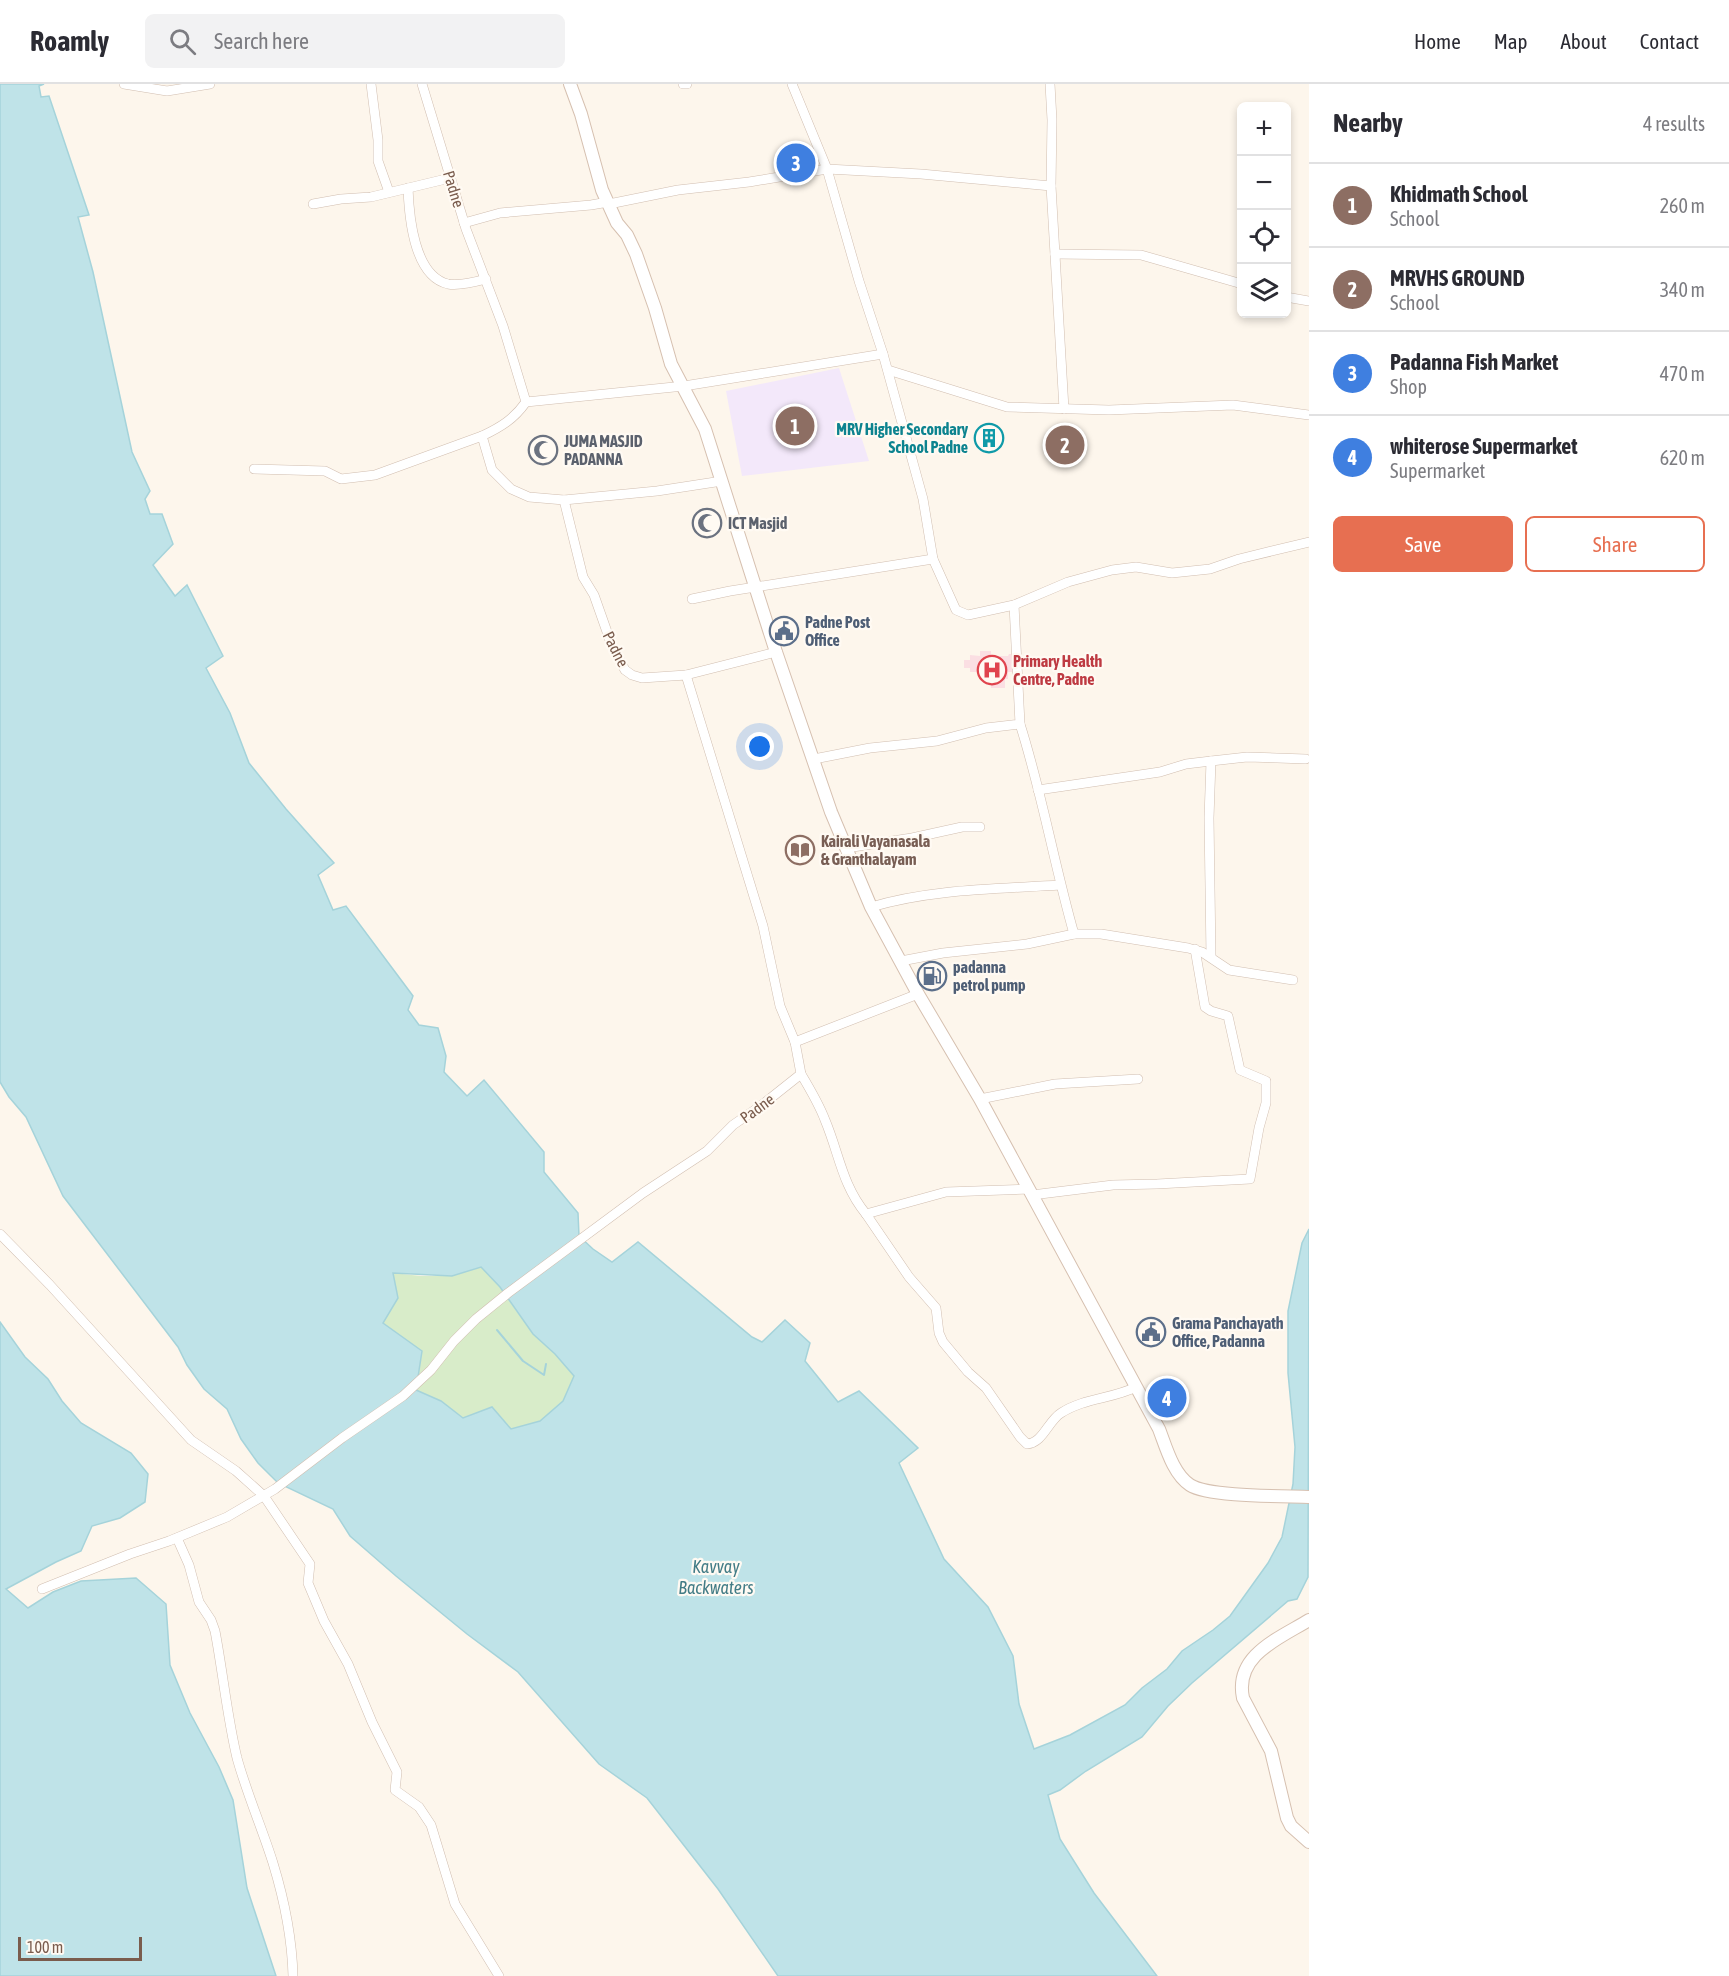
<!DOCTYPE html>
<meta charset="utf-8">
<style>
body{margin:0;font-family:"Asap Condensed",sans-serif;background:#f2f2f3;color:#2b2b33}
.controls{position:absolute;right:18px;top:18px;display:grid;overflow:hidden;border-radius:9px;box-shadow:0 3px 9px #0003}
.controls button{width:54px;height:54px;display:grid;place-items:center;padding:0;border:0;border-bottom:2px solid #e1e1e2;background:#fff;color:#2b2b33;font:30px sans-serif}
.scale{position:absolute;left:18px;bottom:15px;width:124px;box-sizing:border-box;padding-left:6px;border:3px solid #7a5c4d;border-top:0;font-size:16px;line-height:21px;white-space:nowrap;color:#7a5c4d;-webkit-text-stroke:4px #fffaf3;paint-order:stroke}
.you{position:absolute;left:760px;top:663px;width:21px;height:21px;margin:-15px;border:4px solid #fff;border-radius:50%;background:#1a73e8;box-shadow:0 0 0 9px #1a73e833}
.badge{display:grid;place-items:center;width:39px;height:39px;border-radius:50%;background:#e76f51;color:#fff;font-size:20px;font-weight:700}
.pin{position:absolute;translate:-50% -50%;border:3px solid #fff;box-shadow:0 2px 6px #0006}
.list{margin:0;padding:0;list-style:none}
h2{display:flex;justify-content:space-between;align-items:center;height:78px;margin:0;padding:0 24px;font-size:26px}
h2 small{font-size:20px;font-weight:400;color:#7c7c81}
.list li{display:grid;grid-template-columns:39px 1fr auto;gap:18px;align-items:center;box-sizing:border-box;height:84px;padding:0 24px;border-top:2px solid #e1e1e2}
.list b{display:block;font-size:22px;white-space:nowrap}
.list p{margin:0;font-size:20px;white-space:nowrap;color:#7c7c81}
.list em{font-size:20px;font-style:normal;color:#7c7c81}
.actions{display:flex;gap:12px;padding:18px 24px}
.actions a{flex:1;padding:14px 0;border:2px solid #e76f51;border-radius:9px;text-align:center;font-size:21px;color:#e76f51}
.actions .main{background:#e76f51;color:#fff}
.icon{flex:none;width:33px;height:33px;fill:none;stroke:currentColor;stroke-width:2;stroke-linecap:round;stroke-linejoin:round}
.map{position:relative;flex:none;width:1309px;height:1892px;overflow:hidden}
header{display:flex;align-items:center;gap:36px;box-sizing:border-box;height:84px;padding:0 30px;background:#fff;border-bottom:2px solid #e1e1e2}
header strong{font-size:28px}
nav{display:flex;gap:33px;margin-inline-start:auto;font-size:21px}
.search{width:420px;height:54px;background:#f2f2f3;display:flex;align-items:center;gap:15px;box-sizing:border-box;padding:0 21px;border-radius:9px;color:#7c7c81;font-size:22px}
main{display:flex}
aside{flex:1;background:#fff}
.map>svg:first-child{display:block}
.education{fill:#f3e8fa}
.medical{fill:#fbdfe3}
.green{fill:#d8ecc9}
.water{fill:#bfe3e8;stroke:#a5d3da;stroke-width:1.5;fill-rule:evenodd}
.lines{fill:none;stroke-linecap:round;stroke-linejoin:round}
.stream{stroke:#a5d3da;stroke-width:2}
.minor-casing{stroke:#d1beb0;stroke-width:10}
.secondary-casing{stroke:#d6c0b0;stroke-width:14}
.minor{stroke:#fff;stroke-width:9}
.secondary{stroke:#fff;stroke-width:12}
.labels{text-anchor:middle;dominant-baseline:central;stroke-width:4.5;stroke-linejoin:round;paint-order:stroke}
.street-label{font-size:16px;fill:#7a5c4d;stroke:#fffaf3}
.culture-label{font-size:16px;font-weight:bold;fill:#0d838f;stroke:#fffaf3;text-anchor:end}
.worship-label{font-size:16px;font-weight:bold;fill:#5b616d;stroke:#fffaf3;text-anchor:start}
.service-label{font-size:16px;font-weight:bold;fill:#4e5e75;stroke:#fffaf3;text-anchor:start}
.health-label{font-size:16px;font-weight:bold;fill:#be3a42;stroke:#fffaf3;text-anchor:start}
.education-label{font-size:16px;font-weight:bold;fill:#785e54;stroke:#fffaf3;text-anchor:start}
.water-label{font-size:18px;font-style:italic;fill:#437c86;stroke:#fffaf3}
</style>
<header>
<strong>Roamly</strong>
<div class="search"><svg class="icon" aria-label="search" viewBox="0 0 24 24"><circle cx="10" cy="10" r="6"/><path d="M15 15l6 6"/></svg>Search here</div>
<nav><a>Home</a><a>Map</a><a>About</a><a>Contact</a></nav>
</header>
<main>
<div class="map">
<svg width="1309" height="1892" viewBox="0 0 1309 1892">
<rect width="100%" height="100%" fill="#fdf6ec"/>
<!-- education -->
<polygon class="education" points="839,284 869,377 742,392 726,307"/>
<!-- medical -->
<polygon class="medical" points="980,567 991,567 991,572 1008,572 1009,570 1014,570 1014,588 1008,588 1008,595 1005,595 1005,604 991,604 991,588 970,588 970,584 964,584 964,576 970,576 970,571 980,572"/>
<!-- green -->
<polygon class="green" points="481,1183 500,1203 517,1228 575,1292 563,1318 540,1337 511,1345 492,1323 463,1334 441,1317 416,1306 422,1267 383,1239 398,1214 393,1189 421,1192 452,1192"/>
<!-- water -->
<g class="water">
<path d="M0 0H44L39 2 41 13 49 12 89 131 78 133 93 188 132 368 150 407 145 415 150 430H162L173 460 153 481 175 512 187 501 223 572 206 584 230 629 249 679 286 725 334 779 318 791 333 826 346 822 413 912 408 926 419 941 438 944 446 972 444 988 467 1012 484 996 544 1068V1088L578 1129 579 1152 593 1165 612 1178 638 1158 752 1253 762 1258 785 1236 810 1259 805 1277 838 1318 859 1307 918 1364 899 1379 944 1475 988 1523 1013 1572 1019 1620 1034 1665 1070 1651 1125 1621 1142 1604 1167 1585 1182 1567 1213 1546 1230 1532 1268 1479 1282 1453 1293 1400 1295 1363 1288 1289V1227L1302 1159 1309 1145 1308 1493 1297 1515 1288 1517 1192 1599 1168 1622 1142 1653 1086 1687 1060 1706 1048 1711 1060 1755 1094 1809 1157 1892H778L718 1805 647 1714 599 1680 518 1588 467 1550 396 1492 350 1452 333 1425 278 1399 258 1379 241 1355 227 1325 204 1305 187 1281 178 1263 63 1112 26 1033 9 1013 0 998ZM481 1183 500 1203 533 1250 555 1270 574 1292 563 1317 540 1337 511 1345 492 1323 463 1334 441 1317 416 1306 422 1267 383 1239 398 1214 393 1189 452 1192Z"/>
<polygon points="0,1238 25,1273 48,1295 62,1317 81,1339 131,1369 148,1390 145,1418 120,1434 92,1442 81,1467 56,1478 6,1505 28,1524 53,1508 81,1497 136,1494 166,1520 170,1581 190,1629 219,1683 233,1716 247,1804 276,1892 0,1892"/>
</g>
<g class="lines">
<!-- stream -->
<polyline class="stream" points="497,1246 523,1277 544,1291 546,1280"/>
<!-- minor casing -->
<g class="minor-casing">
<g id="minor">
<polyline points="124,0 167,7 210,0"/>
<polyline points="371,0 378,56 378,77 389,108"/>
<polyline points="683,0 687,0"/>
<polyline points="792,0 827,85 859,197 883,270 923,415 933,475 956,526 968,531 1014,521 1068,498 1112,486 1136,483 1172,489 1210,485 1239,475 1309,458"/>
<polyline points="1050,0 1052,36 1051,102 1064,325"/>
<path d="M408 104C409 132 414 192 448 200 459 202 475 198 486 195"/>
<polyline points="313,120 341,115 371,113 450,94"/>
<polyline points="609,120 678,106 749,98 827,85 921,90 1051,102"/>
<polyline points="464,139 500,129 591,121 608,118"/>
<polyline points="1055,170 1141,171 1242,200"/>
<polyline points="1286,213 1309,217"/>
<polyline points="888,286 1007,323 1109,326 1233,321 1309,331"/>
<polyline points="526,318 684,302 883,270"/>
<polyline points="254,385 325,387 341,395 375,391 482,352"/>
<polyline points="564,416 657,407 722,397"/>
<polyline points="692,515 730,507 933,475"/>
<polyline points="686,591 776,568"/>
<path d="M1020 640C1042 709 1054 780 1074 850H1101L1188 864 1202 868 1229 886 1293 896"/>
<polyline points="814,675 870,664 937,657 986,644 1020,640 1014,521"/>
<polyline points="1038,706 1160,688 1186,680 1211,677 1247,673 1306,675"/>
<polyline points="846,764 912,754 962,743 980,743"/>
<path d="M871 823C931 805 997 805 1060 801"/>
<polyline points="1211,873 1209,734 1211,677"/>
<polyline points="901,877 943,869 1027,860 1074,850"/>
<polyline points="795,958 918,910"/>
<path d="M801 990C810 1005 819 1020 825 1036 839 1069 842 1101 866 1130L946 1108 1029 1105"/>
<polyline points="980,1015 1055,1000 1138,995"/>
<polyline points="1032,1111 1113,1101 1157,1100 1250,1095 1259,1044 1266,1019 1266,997 1240,986 1228,932 1211,927 1205,923 1195,865"/>
<path d="M866 1130 909 1193 936 1224 939 1249 943 1258 968 1288 986 1304 1020 1353 1027 1360C1043 1359 1048 1337 1061 1329 1084 1314 1112 1315 1136 1303"/>
<polyline points="0,1150 50,1201 191,1356 236,1387 264,1412 310,1480 308,1499 324,1537 348,1580 372,1638 397,1688 395,1706 419,1723 431,1741 455,1820 499,1892"/>
<path d="M177 1454 189 1481 199 1518 211 1536 215 1547C223 1589 227 1632 237 1674 247 1710 262 1744 273 1779 284 1815 292 1854 293 1892"/>
<path d="M42 1505 130 1470 169 1457 227 1433 275 1405 342 1354 403 1312 431 1286 454 1257 476 1235 508 1209 643 1109 707 1067 733 1041 762 1021 801 990 795 958 780 922 763 842 686 591 642 594 632 591 625 586 612 562 594 511 583 493 564 416 529 413 511 405 492 386 482 352C501 343 514 335 526 318L503 242 466 145 422 0"/>
</g>
</g>
<!-- secondary casing -->
<g class="secondary-casing">
<g id="secondary">
<path d="M570 0 581 30 602 106 617 139 627 151 636 170 655 224 671 280 705 345 776 568 831 728 871 823 918 910 980 1015 1159 1345C1166 1363 1173 1390 1190 1401 1208 1413 1285 1412 1309 1413"/>
<path d="M1309 1536C1280 1554 1234 1571 1243 1614L1271 1667 1287 1734 1291 1742 1309 1758"/>
</g>
</g>
<!-- minor -->
<use href="#minor" class="minor"/>
<!-- secondary -->
<use href="#secondary" class="secondary"/>
</g>
<!-- icons -->
<defs>
<g id="building-ring" transform="scale(1.5)"><circle r="9.5" fill="#fffaf3" stroke="#0f9aa8" stroke-width="1.5"/><path d="M-4-6H4V6H1V3H-1V6H-4ZM-2.5-4.3h1.7v1.8h-1.7ZM.8-4.3h1.7v1.8H.8ZM-2.5-1h1.7V.8h-1.7ZM.8-1h1.7V.8H.8Z" fill="#0f9aa8"/></g>
<g id="mosque-ring" transform="scale(1.5)"><circle r="9.5" fill="#fffaf3" stroke="#6b7280" stroke-width="1.5"/><path d="M3.5-4.9A6 6 0 1 0 3.5 4.9A5 5 0 1 1 3.5-4.9Z" fill="#6b7280"/></g>
<g id="civic-ring" transform="scale(1.5)"><circle r="9.5" fill="#fffaf3" stroke="#5c6f8a" stroke-width="1.5"/><path d="M-.6-6.5H3V-4.5H.6V-3L4-1V1h2V6H-6V1h2V-1L-.6-3ZM-1.2 2.5V6h2.4V2.5Z" fill="#5c6f8a"/></g>
<g id="hospital-ring" transform="scale(1.5)"><circle r="9.5" fill="#fffaf3" stroke="#e0444e" stroke-width="1.5"/><path d="M-5-5h3v3.5h4V-5h3V5h-3V1.5h-4V5h-3Z" fill="#e0444e"/></g>
<g id="library-ring" transform="scale(1.5)"><circle r="9.5" fill="#fffaf3" stroke="#8d6e63" stroke-width="1.5"/><path d="M-6-4Q-3-5.5-.7-3.5V5Q-3 3-6 4ZM6-4Q3-5.5 .7-3.5V5Q3 3 6 4Z" fill="#8d6e63"/></g>
<g id="fuel-ring" transform="scale(1.5)"><circle r="9.5" fill="#fffaf3" stroke="#5c6f8a" stroke-width="1.5"/><path d="M-5.5-6h7V0h2V4h1.3V-2.5L3-4.5l.8-.8L6-3V5H2.5V1h-1V6h-7ZM-4.2-4.7v3.2H.2V-4.7Z" fill="#5c6f8a"/></g>
</defs>
<g fill-rule="evenodd">
<use href="#building-ring" x="989" y="354"/>
<use href="#mosque-ring" x="543" y="366"/>
<use href="#mosque-ring" x="707" y="439"/>
<use href="#civic-ring" x="784" y="547"/>
<use href="#hospital-ring" x="992" y="586"/>
<use href="#library-ring" x="800" y="766"/>
<use href="#fuel-ring" x="932" y="892"/>
<use href="#civic-ring" x="1151" y="1248"/>
</g>
<g class="labels">
<!-- street labels -->
<g class="street-label">
<text transform="translate(454 105) rotate(73)">Padne</text>
<text transform="translate(616 565) rotate(63)">Padne</text>
<text transform="translate(757 1024) rotate(-36)">Padne</text>
</g>
<!-- culture labels -->
<g class="culture-label">
<text x="968" y="345">MRV Higher Secondary<tspan x="968" dy="18">School Padne</tspan></text>
</g>
<!-- worship labels -->
<g class="worship-label">
<text x="564" y="357">JUMA MASJID<tspan x="564" dy="18">PADANNA</tspan></text>
<text x="728" y="439">ICT Masjid</text>
</g>
<!-- service labels -->
<g class="service-label">
<text x="805" y="538">Padne Post<tspan x="805" dy="18">Office</tspan></text>
<text x="953" y="883">padanna<tspan x="953" dy="18">petrol pump</tspan></text>
<text x="1172" y="1239">Grama Panchayath<tspan x="1172" dy="18">Office, Padanna</tspan></text>
</g>
<!-- health labels -->
<g class="health-label">
<text x="1013" y="577">Primary Health<tspan x="1013" dy="18">Centre, Padne</tspan></text>
</g>
<!-- education labels -->
<g class="education-label">
<text x="821" y="757">Kairali Vayanasala<tspan x="821" dy="18">&amp; Granthalayam</tspan></text>
</g>
<!-- water labels -->
<g class="water-label">
<text x="716" y="1482">Kavvay<tspan x="716" dy="21">Backwaters</tspan></text>
</g>
</g>
</svg>
<div class="controls">
<button>+</button>
<button>−</button>
<button><svg class="icon" aria-label="locate" viewBox="0 0 24 24"><circle cx="12" cy="12" r="6"/><path d="M12 2v4M12 18v4M2 12h4M18 12h4"/></svg></button>
<button><svg class="icon" aria-label="layers" viewBox="0 0 24 24"><path d="M12 4l9 5-9 5-9-5zM3 14l9 5 9-5"/></svg></button>
</div>
<div class="scale">100 m</div>
<div class="you"></div>
<div class="pin badge" style="left:795px;top:342px;background:#8d6e63">1</div>
<div class="pin badge" style="left:1065px;top:361px;background:#8d6e63">2</div>
<div class="pin badge" style="left:796px;top:79px;background:#3f7fe0">3</div>
<div class="pin badge" style="left:1167px;top:1314px;background:#3f7fe0">4</div>
</div>
<aside>
<h2>Nearby<small>4 results</small></h2>
<ul class="list">
<li><span class="badge" style="background:#8d6e63">1</span><div><b>Khidmath School</b><p>School</p></div><em>260 m</em></li>
<li><span class="badge" style="background:#8d6e63">2</span><div><b>MRVHS GROUND</b><p>School</p></div><em>340 m</em></li>
<li><span class="badge" style="background:#3f7fe0">3</span><div><b>Padanna Fish Market</b><p>Shop</p></div><em>470 m</em></li>
<li><span class="badge" style="background:#3f7fe0">4</span><div><b>whiterose Supermarket</b><p>Supermarket</p></div><em>620 m</em></li>
</ul>
<div class="actions"><a class="main">Save</a><a>Share</a></div>
</aside>
</main>
